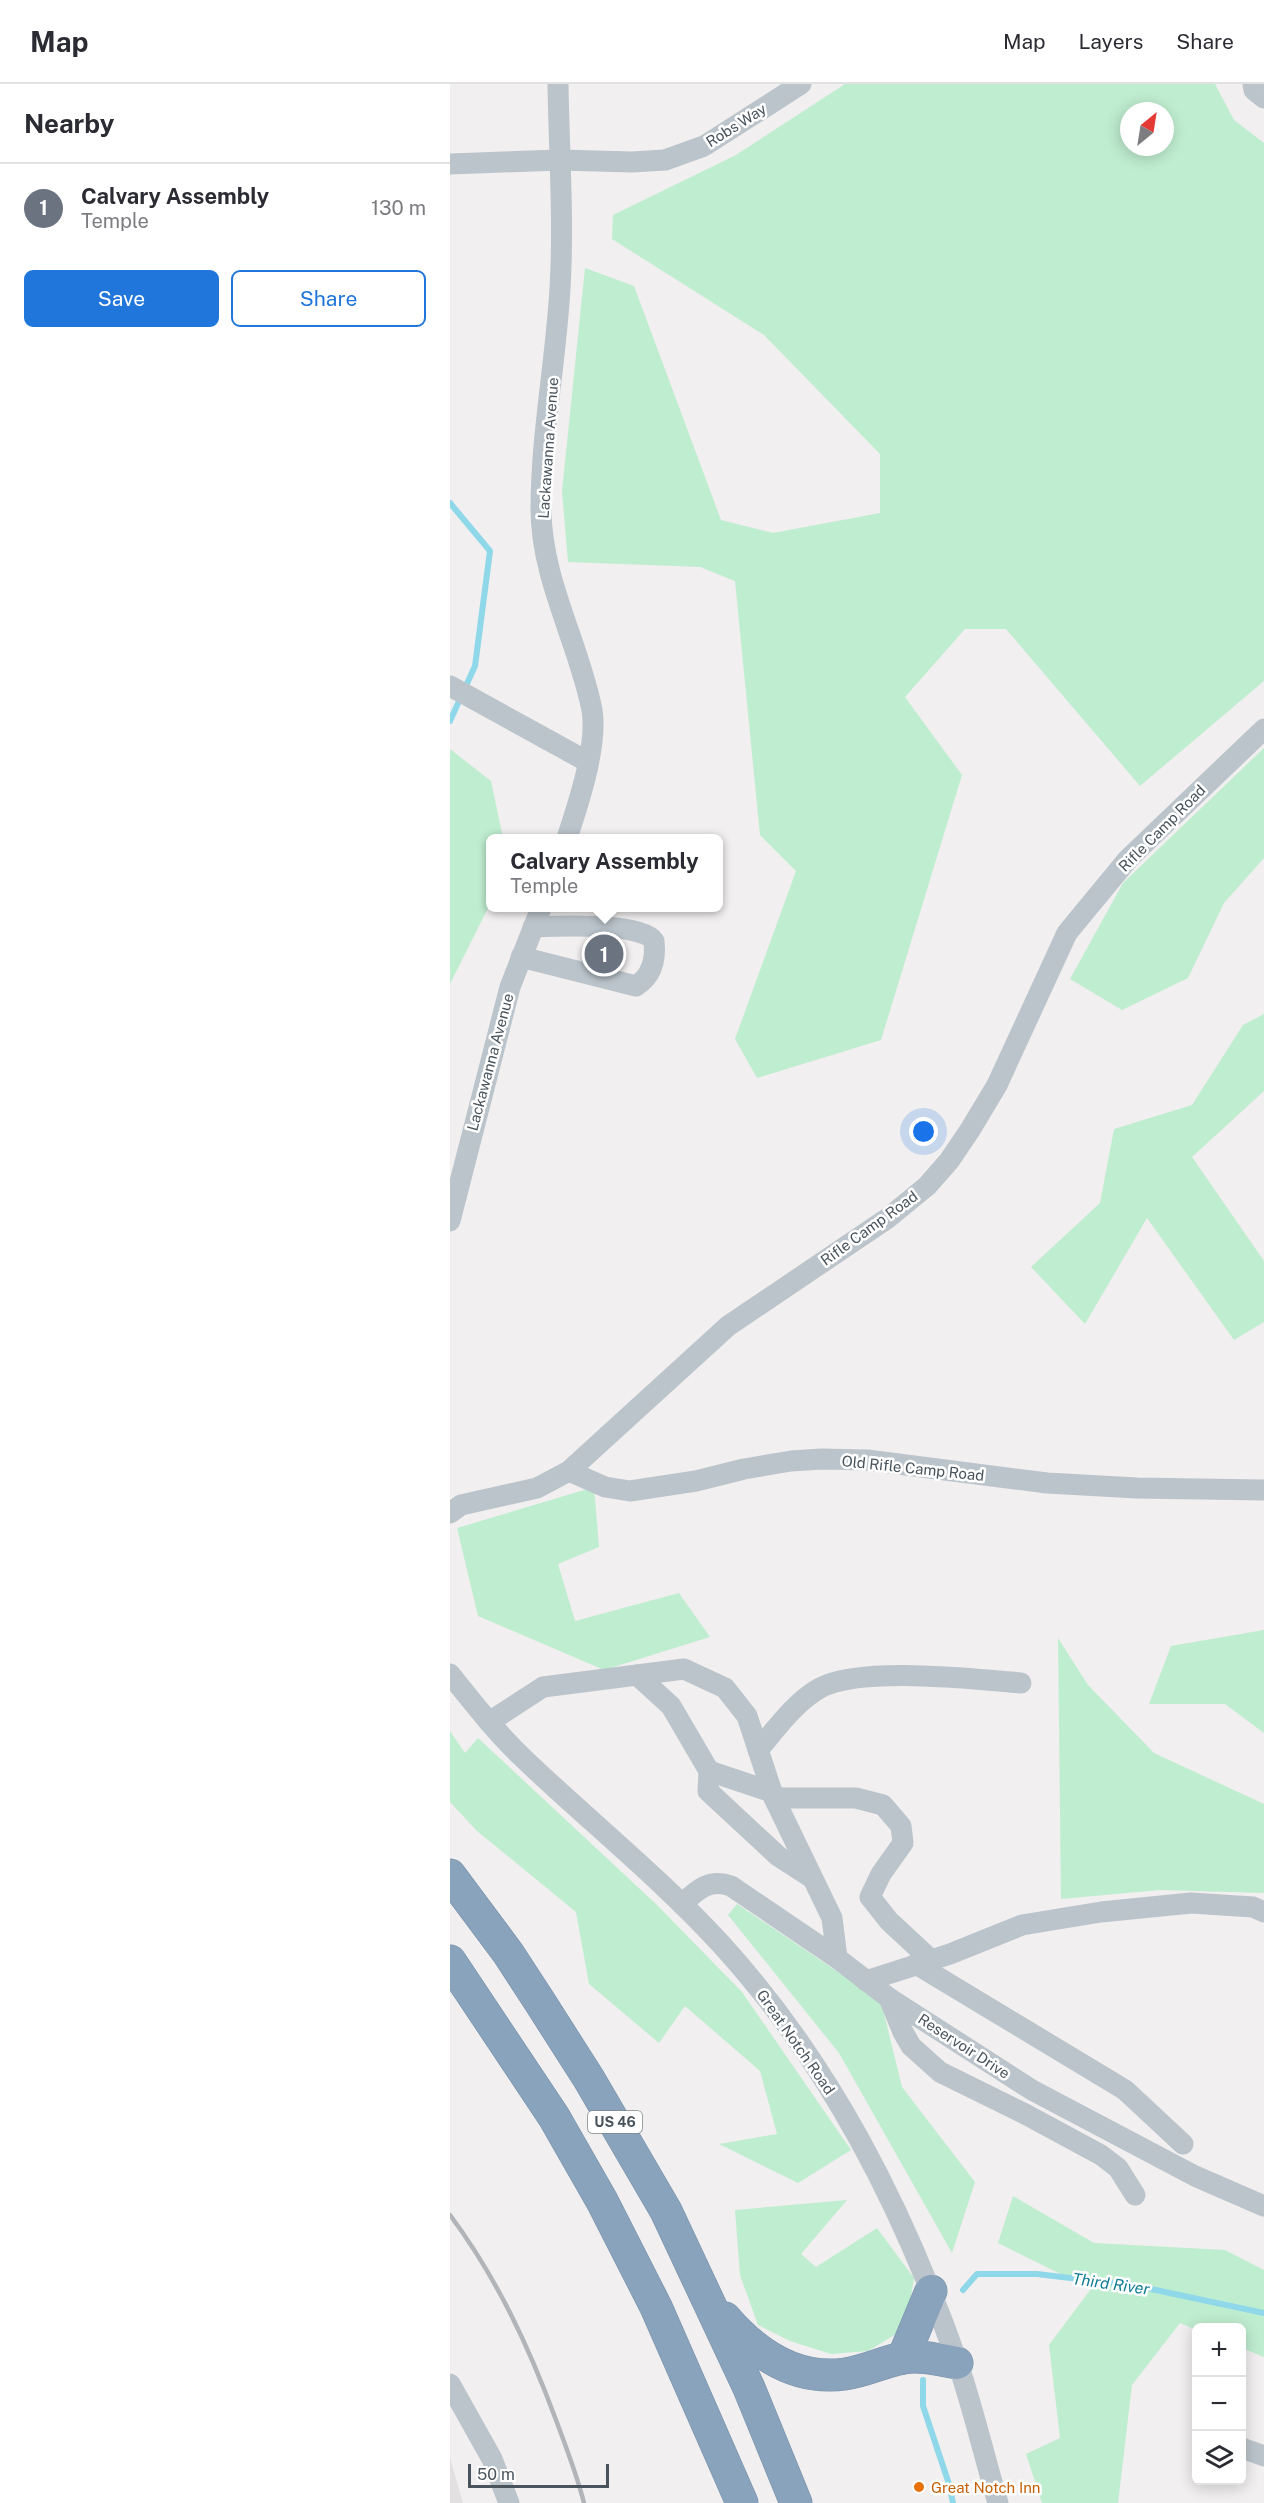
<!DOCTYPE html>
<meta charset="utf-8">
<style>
body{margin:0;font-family:"Public Sans",sans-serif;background:#f7f7f7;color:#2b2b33}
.controls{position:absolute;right:18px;bottom:18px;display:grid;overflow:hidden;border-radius:9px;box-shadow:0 3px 15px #0003}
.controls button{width:54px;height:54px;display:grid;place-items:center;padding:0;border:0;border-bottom:2px solid #e1e1e2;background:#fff;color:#2b2b33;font:30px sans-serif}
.compass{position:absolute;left:670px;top:18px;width:54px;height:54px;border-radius:50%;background:#fff;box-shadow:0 3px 15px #0003;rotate:30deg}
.scale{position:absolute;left:18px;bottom:15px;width:141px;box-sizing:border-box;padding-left:6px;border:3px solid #48535c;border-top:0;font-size:16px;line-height:21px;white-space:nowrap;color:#48535c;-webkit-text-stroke:4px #fff;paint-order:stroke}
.you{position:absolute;left:474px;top:1048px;width:21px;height:21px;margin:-15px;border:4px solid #fff;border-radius:50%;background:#1a73e8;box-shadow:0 0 0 9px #1a73e833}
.badge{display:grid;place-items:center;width:39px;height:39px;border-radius:50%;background:#2076db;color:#fff;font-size:20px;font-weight:700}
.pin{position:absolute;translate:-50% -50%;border:3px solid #fff;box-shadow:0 2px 6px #0006}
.popup{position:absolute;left:36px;top:750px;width:237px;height:78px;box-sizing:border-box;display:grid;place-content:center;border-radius:9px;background:#fff;filter:drop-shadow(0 2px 4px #0005);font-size:20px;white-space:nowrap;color:#7c7c81}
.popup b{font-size:22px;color:#2b2b33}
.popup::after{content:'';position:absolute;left:50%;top:100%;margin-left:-12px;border:12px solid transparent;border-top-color:#fff}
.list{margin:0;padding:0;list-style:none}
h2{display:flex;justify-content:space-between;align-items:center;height:78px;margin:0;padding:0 24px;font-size:26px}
h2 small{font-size:20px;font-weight:400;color:#7c7c81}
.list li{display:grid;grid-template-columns:39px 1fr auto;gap:18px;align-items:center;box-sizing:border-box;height:90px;padding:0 24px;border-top:2px solid #e1e1e2}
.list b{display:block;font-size:22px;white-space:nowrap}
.list p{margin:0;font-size:20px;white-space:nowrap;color:#7c7c81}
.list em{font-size:20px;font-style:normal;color:#7c7c81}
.actions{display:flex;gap:12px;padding:18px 24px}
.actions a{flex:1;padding:14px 0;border:2px solid #2076db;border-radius:9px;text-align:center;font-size:21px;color:#2076db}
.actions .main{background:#2076db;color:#fff}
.icon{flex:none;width:33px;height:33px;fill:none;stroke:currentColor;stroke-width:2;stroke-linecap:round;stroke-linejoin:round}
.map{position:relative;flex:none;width:814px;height:2419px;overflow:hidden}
header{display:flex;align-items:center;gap:36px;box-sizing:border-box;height:84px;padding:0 30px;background:#fff;border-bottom:2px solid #e1e1e2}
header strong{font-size:28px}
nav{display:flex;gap:33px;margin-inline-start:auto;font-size:21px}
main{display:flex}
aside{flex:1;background:#fff}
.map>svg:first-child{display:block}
.education{fill:#e2e0e1}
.green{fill:#bfedd0;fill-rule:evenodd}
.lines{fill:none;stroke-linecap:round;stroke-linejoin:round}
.stream{stroke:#8ed8e9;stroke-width:6}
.highway-casing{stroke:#748ea8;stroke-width:33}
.minor{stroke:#bbc4cb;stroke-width:21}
.highway{stroke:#89a3bc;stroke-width:32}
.rail{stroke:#b1b5b9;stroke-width:4.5}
.food-dot{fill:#e8710a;stroke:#fff;stroke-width:2}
.labels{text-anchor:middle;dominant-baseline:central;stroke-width:5;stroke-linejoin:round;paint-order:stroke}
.shield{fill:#fff;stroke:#7f878d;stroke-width:1.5}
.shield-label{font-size:14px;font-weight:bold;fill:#48535c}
.street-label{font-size:15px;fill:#48535c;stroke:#fff}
.food-label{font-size:15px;fill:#c56008;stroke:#fff;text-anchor:start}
.water-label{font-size:16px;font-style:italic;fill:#127d96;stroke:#fff}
</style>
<header>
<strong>Map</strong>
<nav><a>Map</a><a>Layers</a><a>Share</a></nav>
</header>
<main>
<aside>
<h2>Nearby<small></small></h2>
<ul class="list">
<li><span class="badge" style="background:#6b7280">1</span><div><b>Calvary Assembly</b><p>Temple</p></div><em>130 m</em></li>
</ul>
<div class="actions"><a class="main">Save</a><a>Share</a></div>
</aside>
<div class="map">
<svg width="814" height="2419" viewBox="0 0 814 2419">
<rect width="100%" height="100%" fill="#f1efef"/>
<!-- education -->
<polygon class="education" points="0,2374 13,2419 0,2419"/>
<!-- green -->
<g class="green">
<path d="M395 0H765L784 36 814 59V597L690 702 556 545H515L455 613 512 691 431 956 307 994 285 955 346 787 310 751 285 497 250 483 118 478 112 407 135 184 184 202 271 436 323 449 430 429V370L314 251 162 155 163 131 286 71ZM679 27H715V63H679Z"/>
<polygon points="814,664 814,774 774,819 738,894 672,926 620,895 673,799"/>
<polygon points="0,665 41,697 53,754 40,754 40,820 0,900"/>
<polygon points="814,930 814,1007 742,1073 814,1177 814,1238 784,1256 697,1134 635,1240 581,1183 650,1119 664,1045 742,1021 793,941"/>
<polygon points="144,1403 149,1463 108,1480 125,1537 229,1509 260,1553 154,1586 28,1532 7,1444"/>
<polygon points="814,1546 814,1649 775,1620 699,1620 721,1562"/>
<polygon points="608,1554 638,1601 704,1669 814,1720 814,1809 710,1806 611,1815"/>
<polygon points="0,1647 15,1669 28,1654 206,1820 292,1908 401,2066 348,2099 269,2060 327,2050 310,1987 235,1922 209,1959 139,1900 126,1828 27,1747 0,1718"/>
<polygon points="287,1820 431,1917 452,2003 525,2098 502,2169 389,1969 278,1831"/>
<polygon points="563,2112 644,2159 775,2166 814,2186 814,2273 792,2264 792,2244 746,2244 746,2246 730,2239 682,2301 668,2419 592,2419 576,2370 610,2354 599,2261 641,2205 548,2159"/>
<polygon points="397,2116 351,2170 366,2183 427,2144 464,2194 456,2244 418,2267 381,2270 340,2257 308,2241 290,2191 285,2126"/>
</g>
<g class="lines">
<!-- stream -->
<g class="stream">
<polyline points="0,419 40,467 25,582 0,637"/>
<polyline points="513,2206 527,2190 587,2190 687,2202 814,2229"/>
<polyline points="473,2296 473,2322 499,2400 503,2419"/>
</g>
<!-- highway casing -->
<g class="highway-casing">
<g id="highway">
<polyline points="0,1791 58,1869 88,1915 139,1995 216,2127 299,2304 346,2419"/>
<polyline points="0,1877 104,2033 152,2117 206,2223 292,2419"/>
<path d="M275 2234C306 2270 345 2297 395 2290 415 2287 433 2278 453 2274 471 2271 490 2276 507 2279"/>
<polyline points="453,2274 481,2207"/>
</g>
</g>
<!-- minor -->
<g class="minor">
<path d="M108 0C109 66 114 138 110 204 106 277 91 351 91 425 91 495 129 559 142 626 148 661 128 721 117 754"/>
<polyline points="803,0 804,6 814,14"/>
<polyline points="0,80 109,76 182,78 215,76 254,62 351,0"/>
<polyline points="0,602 138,678"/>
<path d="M71 873 186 902C202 892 206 875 204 857 192 838 106 842 83 843"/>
<polyline points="0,1137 60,903 91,824"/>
<polyline points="119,1387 155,1403 180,1407 246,1397 294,1385 341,1377 372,1375 417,1376 597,1399 687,1404 814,1406"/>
<polyline points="0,1429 11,1421 87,1404 119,1387 278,1242 438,1134 477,1102 499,1077 520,1046 547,1001 617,849 678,775 814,645"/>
<path d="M0 1590C23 1619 46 1648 73 1674 138 1736 209 1793 270 1859 380 1979 453 2124 507 2277 523 2323 534 2372 548 2419"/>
<polyline points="187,1591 221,1622 259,1687 258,1707 328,1772 362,1794"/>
<polyline points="39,1638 93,1603 234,1585 275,1604 297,1632 324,1714 382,1834 387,1874"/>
<path d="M308 1666C326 1645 345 1618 370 1604 412 1582 521 1595 571 1599"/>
<polyline points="259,1687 322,1708"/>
<polyline points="324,1714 406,1714 433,1721 451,1742 453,1759 431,1790 420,1813 439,1837 481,1876"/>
<path d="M232 1820C247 1806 259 1794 281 1802L387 1874 439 1914 582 2006 745 2092 814 2122"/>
<polyline points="466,1880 675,2006 733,2060"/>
<polyline points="416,1897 500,1870 572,1841 651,1828 741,1819 803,1823 814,1828"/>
<polyline points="439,1914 453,1948 461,1962 490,1988 577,2031 651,2071 668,2084 685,2111"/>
<polyline points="0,2300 42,2375 59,2419"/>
<polyline points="792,2364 814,2372"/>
</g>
<!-- highway -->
<use href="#highway" class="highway"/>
<!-- rail -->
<path class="rail" d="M0 2131C47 2194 79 2263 106 2336 116 2363 127 2391 134 2419"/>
</g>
<!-- markers -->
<circle class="food-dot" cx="469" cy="2403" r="6"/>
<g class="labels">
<!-- shield labels -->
<rect class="shield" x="138" y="2027" width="54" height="22" rx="4.5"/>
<g class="shield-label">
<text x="165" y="2038">US 46</text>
</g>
<!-- street labels -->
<g class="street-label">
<text transform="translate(286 41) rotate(-32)">Robs Way</text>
<text transform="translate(98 364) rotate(-86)">Lackawanna Avenue</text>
<text transform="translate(712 744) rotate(-45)">Rifle Camp Road</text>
<text transform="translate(40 978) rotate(-75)">Lackawanna Avenue</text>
<text transform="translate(419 1144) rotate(-36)">Rifle Camp Road</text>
<text transform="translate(463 1384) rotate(6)">Old Rifle Camp Road</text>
<text transform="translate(346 1958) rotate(55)">Great Notch Road</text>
<text transform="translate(514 1962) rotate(33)">Reservoir Drive</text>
</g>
<!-- food labels -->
<g class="food-label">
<text x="481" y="2403">Great Notch Inn</text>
</g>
<!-- water labels -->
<g class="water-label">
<text transform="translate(661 2200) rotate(8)">Third River</text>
</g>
</g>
</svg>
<div class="controls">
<button>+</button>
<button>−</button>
<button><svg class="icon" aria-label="layers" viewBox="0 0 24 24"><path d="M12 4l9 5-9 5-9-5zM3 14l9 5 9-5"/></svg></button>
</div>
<svg class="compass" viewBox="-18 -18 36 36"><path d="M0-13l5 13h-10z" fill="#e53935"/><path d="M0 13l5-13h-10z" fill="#7c7c81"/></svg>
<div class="scale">50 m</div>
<div class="you"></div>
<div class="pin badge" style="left:154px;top:870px;background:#6b7280">1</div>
<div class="popup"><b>Calvary Assembly</b>Temple</div>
</div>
</main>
